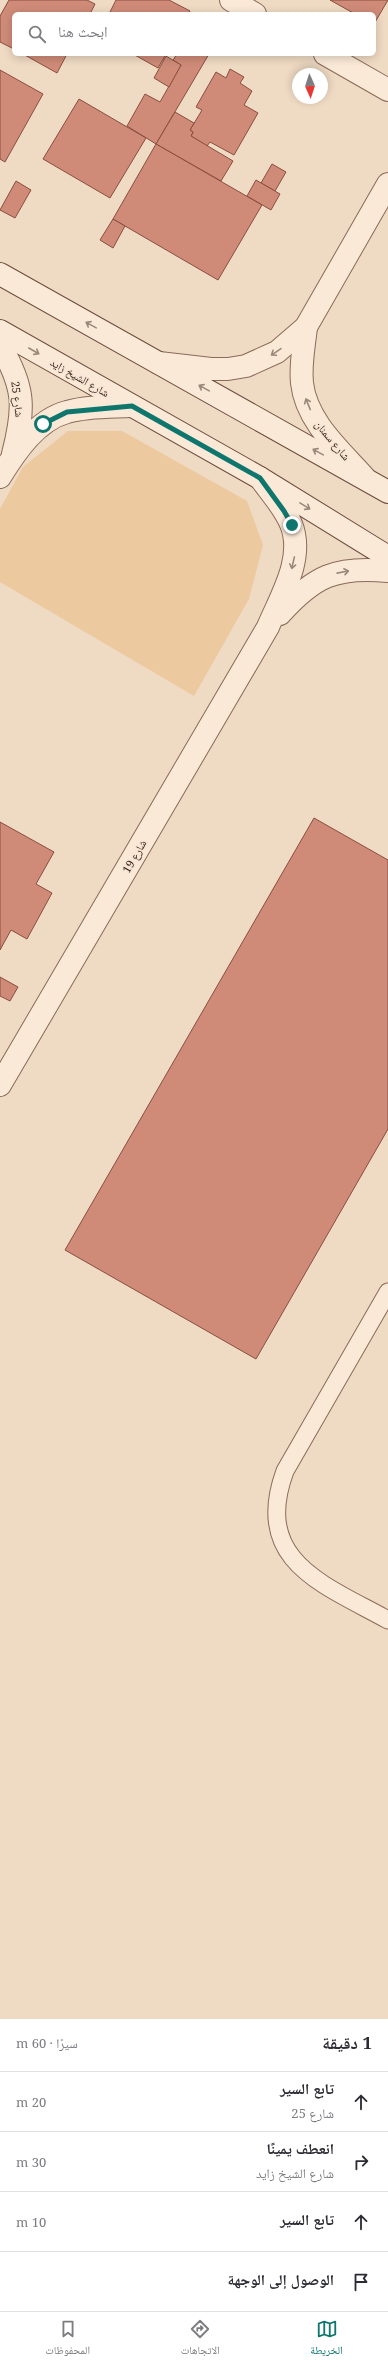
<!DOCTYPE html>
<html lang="ar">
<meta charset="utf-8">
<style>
body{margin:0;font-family:"Noto Serif","Noto Naskh Arabic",serif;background:#f2f2f3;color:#2b2b33;direction:rtl}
.compass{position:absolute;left:292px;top:68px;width:36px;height:36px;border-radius:50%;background:#fff;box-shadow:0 2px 10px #0003;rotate:177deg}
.stop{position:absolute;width:12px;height:12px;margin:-9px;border:3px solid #0f766e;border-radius:50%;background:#fff}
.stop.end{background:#0f766e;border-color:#fff;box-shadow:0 1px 4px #0008}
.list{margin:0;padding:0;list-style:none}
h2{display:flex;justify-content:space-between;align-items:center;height:52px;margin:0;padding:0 16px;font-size:17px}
h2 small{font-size:13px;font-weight:400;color:#7c7c81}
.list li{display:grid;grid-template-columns:26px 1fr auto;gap:12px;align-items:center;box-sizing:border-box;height:60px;padding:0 16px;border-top:1px solid #e1e1e2}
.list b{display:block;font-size:15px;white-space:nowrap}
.list p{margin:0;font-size:13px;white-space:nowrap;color:#7c7c81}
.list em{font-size:13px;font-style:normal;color:#7c7c81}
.icon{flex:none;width:22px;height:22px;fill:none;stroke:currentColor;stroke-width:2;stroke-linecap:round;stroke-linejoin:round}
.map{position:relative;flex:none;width:388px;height:2019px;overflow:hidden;direction:ltr}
.search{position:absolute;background:#fff;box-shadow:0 2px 10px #0003;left:12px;right:12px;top:12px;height:44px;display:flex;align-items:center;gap:10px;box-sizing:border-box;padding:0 14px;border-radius:6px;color:#7c7c81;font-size:15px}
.sheet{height:292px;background:#fff}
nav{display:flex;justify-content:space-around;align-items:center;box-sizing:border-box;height:56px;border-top:1px solid #e1e1e2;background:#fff;font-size:11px;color:#7c7c81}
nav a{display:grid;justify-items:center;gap:2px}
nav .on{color:#0f766e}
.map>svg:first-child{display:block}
.sand{fill:#ecc99f}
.building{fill:#cf8b78;stroke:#8a4e3e}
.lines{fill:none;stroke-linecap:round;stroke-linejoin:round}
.lane-casing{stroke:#8a6a59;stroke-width:19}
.street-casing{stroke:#8a6a59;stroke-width:24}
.secondary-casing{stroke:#6c4b3c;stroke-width:24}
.lane{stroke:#fae9d7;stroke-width:17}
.street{stroke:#fae9d7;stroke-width:22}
.secondary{stroke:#fae9d7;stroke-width:22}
.oneway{stroke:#9a887a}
.route{stroke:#0f766e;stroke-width:5}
.labels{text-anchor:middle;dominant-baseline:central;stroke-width:3;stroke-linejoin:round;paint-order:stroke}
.street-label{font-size:11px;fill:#3a261e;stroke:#f7e5d3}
</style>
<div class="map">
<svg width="388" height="2019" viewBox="0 0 388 2019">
<rect width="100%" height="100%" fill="#efdac3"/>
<!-- sand -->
<polygon class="sand" points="68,431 122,431 247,501 263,545 249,599 194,696 0,582 0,509 23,467"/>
<!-- building -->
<g class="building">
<polygon points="9,0 87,0 95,4 90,14 14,14 14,49 0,42 0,16"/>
<polygon points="116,0 169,0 190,11 188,14 109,14"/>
<polygon points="330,0 388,0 374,24 374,14 355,14"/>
<polygon points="23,54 67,54 57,73"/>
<polygon points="133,54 166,54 158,68"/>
<polygon points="177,54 209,54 156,144 127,126 145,94 160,102 181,65 173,60"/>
<polygon points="166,56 181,65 169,87 154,78"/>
<polygon points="230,69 244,77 240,83 252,91 244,105 258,113 234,155 210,142 207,146 191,136 193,132 190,130 202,110 196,107 216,72 226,78"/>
<polygon points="0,70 43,94 5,162 0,159"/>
<polygon points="79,99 146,138 110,198 43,159"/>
<polygon points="175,112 194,123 190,130 193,132 191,136 233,161 221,181 156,144"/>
<polygon points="156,144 262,205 218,280 113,219"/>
<polygon points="272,164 286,172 275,191 261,183"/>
<polygon points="256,180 280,194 271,210 247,196"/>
<polygon points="16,181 31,190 15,218 0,210"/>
<polygon points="113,219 125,226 113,248 100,240"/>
<polygon points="314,818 388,860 388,1129 256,1359 65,1250"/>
<polygon points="0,822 54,852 36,884 52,893 27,939 11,930 0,950"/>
<polygon points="0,977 18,987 10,1001 0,996"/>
</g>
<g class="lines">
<!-- lane casing -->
<g class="lane-casing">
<path id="lane" d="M388 1292 285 1471C252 1561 323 1584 388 1620"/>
</g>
<!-- street casing -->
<g class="street-casing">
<g id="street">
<polyline points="231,0 255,14"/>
<polyline points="325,54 388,90"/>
<path d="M306 327C304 346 300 364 302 383 306 421 340 450 364 477"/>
<path d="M0 345C25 388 25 407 13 454"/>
<polyline points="159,363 211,369 228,369 246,366 277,352 306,327 388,184"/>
<path d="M0 477C16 451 37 420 67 412 87 406 111 407 131 406"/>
<path d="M280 614C314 576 336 566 388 571"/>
<path d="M0 1085 268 627C281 596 305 558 291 524 284 507 271 493 260 478"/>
</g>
</g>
<!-- secondary casing -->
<g class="secondary-casing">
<g id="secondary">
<polyline points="0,274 388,492"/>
<polyline points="0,331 260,478 388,557"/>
</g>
</g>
<!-- lane -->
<use href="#lane" class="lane"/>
<!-- street -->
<use href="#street" class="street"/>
<!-- secondary -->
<use href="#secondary" class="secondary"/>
</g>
<!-- one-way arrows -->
<defs><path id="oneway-shaft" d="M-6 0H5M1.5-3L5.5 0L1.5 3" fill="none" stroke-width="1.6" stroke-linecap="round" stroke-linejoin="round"/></defs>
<g class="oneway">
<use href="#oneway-shaft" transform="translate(91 325) rotate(-151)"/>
<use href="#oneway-shaft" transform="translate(34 351) rotate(30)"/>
<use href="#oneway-shaft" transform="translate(276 352) rotate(146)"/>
<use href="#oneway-shaft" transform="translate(204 388) rotate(-151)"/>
<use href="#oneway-shaft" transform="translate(308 404) rotate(-112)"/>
<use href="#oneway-shaft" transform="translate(318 452) rotate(-151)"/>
<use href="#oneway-shaft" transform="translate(305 506) rotate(32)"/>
<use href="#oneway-shaft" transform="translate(293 563) rotate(103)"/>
<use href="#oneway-shaft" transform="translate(343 572) rotate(-11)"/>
</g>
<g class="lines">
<!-- route -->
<polyline class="route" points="43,424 67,412 132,406 260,478 284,511 292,525"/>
</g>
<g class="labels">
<!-- street labels -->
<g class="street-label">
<text transform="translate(80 377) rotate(30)">شارع الشيخ زايد</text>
<text transform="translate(18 399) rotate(83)">شارع 25</text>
<text transform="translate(333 440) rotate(50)">شارع سمنان</text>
<text transform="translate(134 856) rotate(-60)">شارع 19</text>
</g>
</g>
</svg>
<svg class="compass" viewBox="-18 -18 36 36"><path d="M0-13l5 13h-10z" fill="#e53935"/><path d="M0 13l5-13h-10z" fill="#7c7c81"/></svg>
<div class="stop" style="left:43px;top:424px"></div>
<div class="stop end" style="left:292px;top:525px"></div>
<div class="search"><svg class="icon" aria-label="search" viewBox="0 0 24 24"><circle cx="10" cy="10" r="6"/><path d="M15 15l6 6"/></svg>ابحث هنا</div>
</div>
<section class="sheet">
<h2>1 دقيقة<small>سيرًا · 60 m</small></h2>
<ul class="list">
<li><svg class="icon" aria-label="ahead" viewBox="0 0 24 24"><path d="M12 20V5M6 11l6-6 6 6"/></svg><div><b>تابع السير</b><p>شارع 25</p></div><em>20 m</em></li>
<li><svg class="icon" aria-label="right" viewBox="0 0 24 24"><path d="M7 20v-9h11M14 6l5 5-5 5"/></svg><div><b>انعطف يمينًا</b><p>شارع الشيخ زايد</p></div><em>30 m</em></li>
<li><svg class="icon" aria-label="ahead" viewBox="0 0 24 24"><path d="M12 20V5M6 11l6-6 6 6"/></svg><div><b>تابع السير</b></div><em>10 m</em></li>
<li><svg class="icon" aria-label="arrive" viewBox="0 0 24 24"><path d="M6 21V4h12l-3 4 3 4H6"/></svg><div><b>الوصول إلى الوجهة</b></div></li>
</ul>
</section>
<nav>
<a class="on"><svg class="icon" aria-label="map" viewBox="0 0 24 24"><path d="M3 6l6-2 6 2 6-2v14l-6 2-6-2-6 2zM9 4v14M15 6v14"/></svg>الخريطة</a>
<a><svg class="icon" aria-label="directions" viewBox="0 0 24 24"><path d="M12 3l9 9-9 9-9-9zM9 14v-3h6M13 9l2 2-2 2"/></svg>الاتجاهات</a>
<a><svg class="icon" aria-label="saved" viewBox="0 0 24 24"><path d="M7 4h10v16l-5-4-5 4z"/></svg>المحفوظات</a>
</nav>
